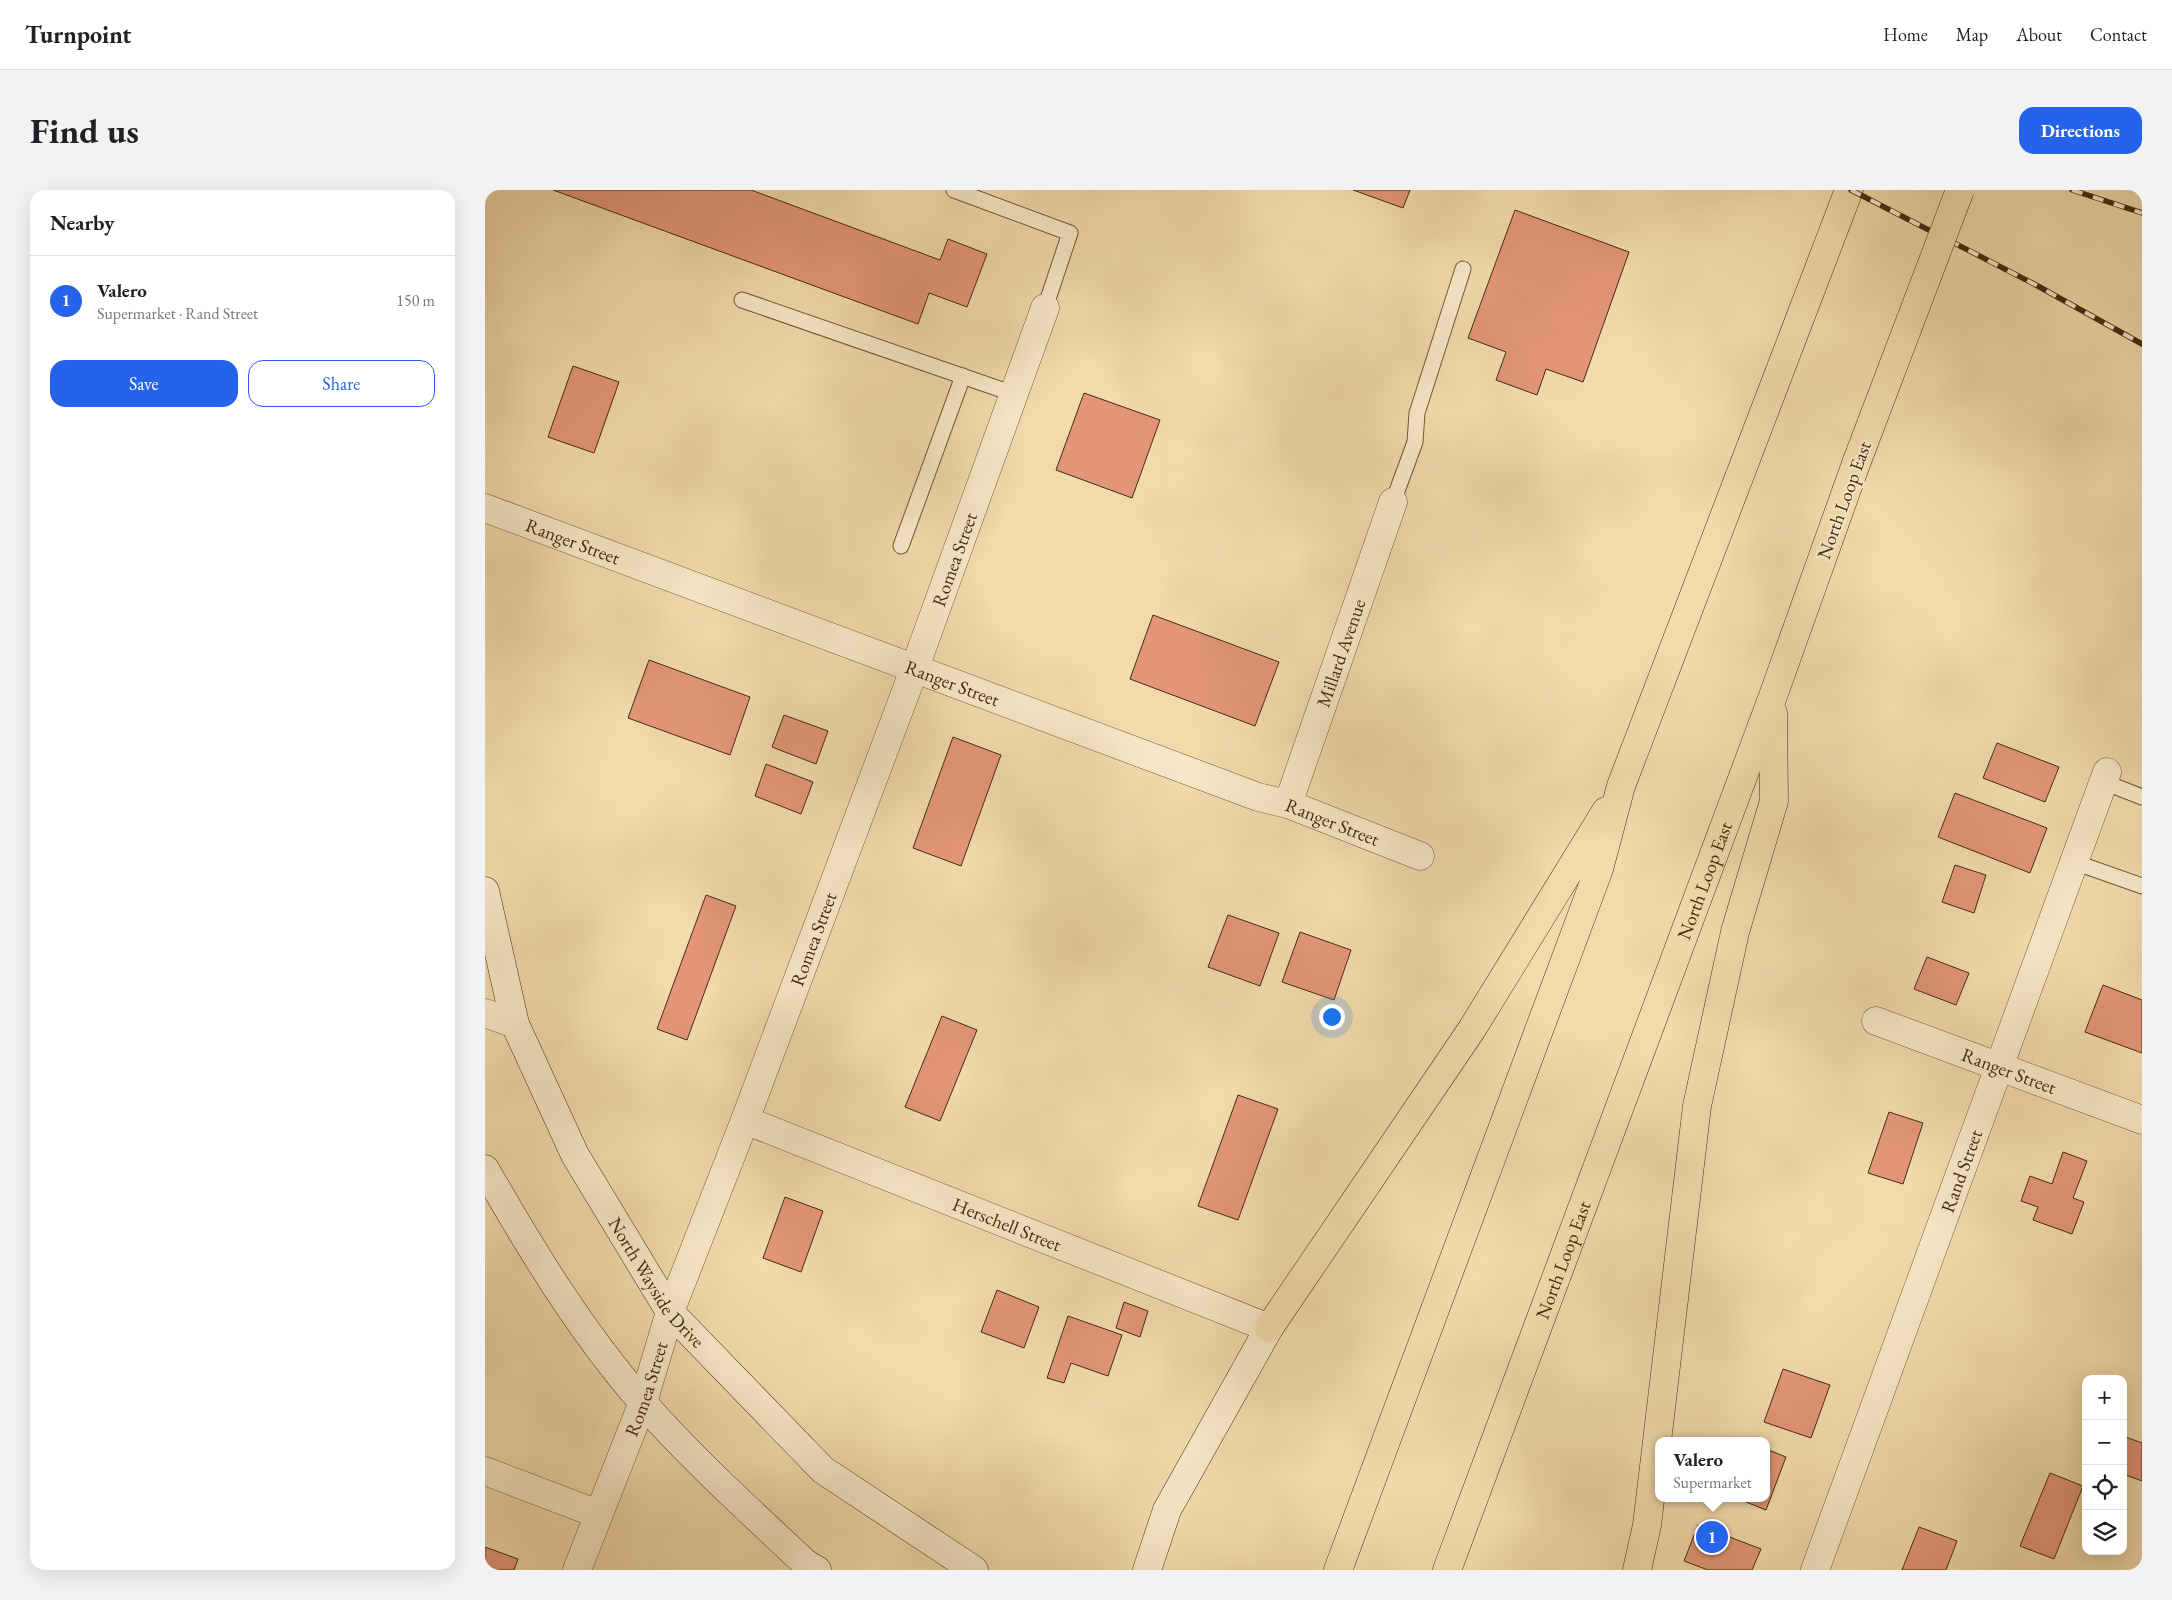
<!DOCTYPE html>
<meta charset="utf-8">
<style>
body{margin:0;font-family:"EB Garamond",serif;background:#f2f2f2;color:#202124}
.controls{position:absolute;right:15px;bottom:15px;display:grid;overflow:hidden;border-radius:10px;box-shadow:0 5px 20px #0002}
.controls button{width:45px;height:45px;display:grid;place-items:center;padding:0;border:0;border-bottom:1px solid #e0e0e0;background:#fff;color:#202124;font:25px sans-serif}
.you{position:absolute;left:846px;top:826px;width:18px;height:18px;margin:-12px;border:4px solid #fff;border-radius:50%;background:#1a73e8;box-shadow:0 0 0 8px #1a73e833}
.badge{display:grid;place-items:center;width:32px;height:32px;border-radius:50%;background:#2563eb;color:#fff;font-size:16px;font-weight:700}
.pin{position:absolute;translate:-50% -50%;border:2px solid #fff;box-shadow:0 1px 5px #0006}
.popup{position:absolute;left:1170px;top:1247px;width:115px;height:65px;box-sizing:border-box;display:grid;place-content:center;border-radius:10px;background:#fff;filter:drop-shadow(0 1px 4px #0005);font-size:16px;white-space:nowrap;color:#757577}
.popup b{font-size:19px;color:#202124}
.popup::after{content:'';position:absolute;left:50%;top:100%;margin-left:-10px;border:10px solid transparent;border-top-color:#fff}
.list{margin:0;padding:0;list-style:none}
h2{display:flex;justify-content:space-between;align-items:center;height:65px;margin:0;padding:0 20px;font-size:21px}
h2 small{font-size:16px;font-weight:400;color:#757577}
.list li{display:grid;grid-template-columns:32px 1fr auto;gap:15px;align-items:center;box-sizing:border-box;height:90px;padding:0 20px;border-top:1px solid #e0e0e0}
.list b{display:block;font-size:19px;white-space:nowrap}
.list p{margin:0;font-size:16px;white-space:nowrap;color:#757577}
.list em{font-size:16px;font-style:normal;color:#757577}
.actions{display:flex;gap:10px;padding:15px 20px}
.actions a{flex:1;padding:11px 0;border:1px solid #2563eb;border-radius:15px;text-align:center;font-size:18px;color:#2563eb}
.actions .main{background:#2563eb;color:#fff}
.icon{flex:none;width:28px;height:28px;fill:none;stroke:currentColor;stroke-width:2;stroke-linecap:round;stroke-linejoin:round}
.map{position:relative;flex:none;width:1657px;height:1380px;overflow:hidden;border-radius:15px}
header{display:flex;align-items:center;gap:30px;box-sizing:border-box;height:70px;padding:0 25px;background:#fff;border-bottom:1px solid #e0e0e0}
header strong{font-size:24px}
nav{display:flex;gap:28px;margin-inline-start:auto;font-size:18px}
.intro{display:flex;align-items:center;justify-content:space-between;box-sizing:border-box;height:120px;padding:0 30px}
h1{margin:0;font-size:35px}
.button{padding:12px 22px;border-radius:15px;background:#2563eb;color:#fff;font-size:18px;font-weight:700}
main{display:flex;gap:30px;padding:0 30px}
aside{flex:1;background:#fff;border-radius:15px;box-shadow:0 5px 20px #0002}
.map>svg:first-child{display:block}
.building{fill:#e39677;stroke:#442c0f}
.lines{fill:none;stroke-linecap:round;stroke-linejoin:round}
.lane-casing{stroke:#705836;stroke-width:17}
.street-casing{stroke:#705836;stroke-width:29}
.secondary-casing{stroke:#442c0f;stroke-width:29}
.highway-casing{stroke:#442c0f;stroke-width:29}
.lane{stroke:#f7e7c8;stroke-width:15}
.street{stroke:#f7e7c8;stroke-width:28}
.secondary{stroke:#f7e7c8;stroke-width:28}
.highway{stroke:#f2daab;stroke-width:28}
.rail-casing{stroke:#442c0f;stroke-width:5.5}
.rail{stroke:#f7e7c8;stroke-width:4;stroke-dasharray:11;stroke-linecap:butt}
.highway-bridge-casing{stroke:#442c0f;stroke-width:29;stroke-linecap:butt}
.highway-bridge{stroke:#f2daab;stroke-width:28}
.labels{text-anchor:middle;dominant-baseline:central;stroke-width:4;stroke-linejoin:round;paint-order:stroke}
.street-label{font-size:19px;fill:#442c0f;stroke:#f7e7c8}
</style>
<header>
<strong>Turnpoint</strong>
<nav><a>Home</a><a>Map</a><a>About</a><a>Contact</a></nav>
</header>
<div class="intro"><h1>Find us</h1><a class="button">Directions</a></div>
<main>
<aside>
<h2>Nearby<small></small></h2>
<ul class="list">
<li><span class="badge">1</span><div><b>Valero</b><p>Supermarket · Rand Street</p></div><em>150 m</em></li>
</ul>
<div class="actions"><a class="main">Save</a><a>Share</a></div>
</aside>
<div class="map">
<svg width="1657" height="1380" viewBox="0 0 1657 1380">
<rect width="100%" height="100%" fill="#f2daab"/>
<filter id="stains"><feTurbulence type="fractalNoise" baseFrequency=".004" numOctaves="4"/><feColorMatrix values="0 0 0 0 .2 0 0 0 0 .09 0 0 0 0 .02 0 0 0 .5 -.17"/></filter>
<radialGradient id="worn" r=".72"><stop offset=".6" stop-color="#630" stop-opacity="0"/><stop offset="1" stop-color="#630" stop-opacity=".3"/></radialGradient>
<!-- building -->
<g class="building">
<polygon points="68,0 266,0 455,70 463,49 502,64 482,117 444,103 433,134"/>
<polygon points="868,0 925,0 918,18"/>
<polygon points="1030,20 1144,62 1098,192 1061,179 1052,205 1011,190 1021,162 983,148"/>
<polygon points="88,176 134,192 109,263 63,247"/>
<polygon points="599,203 675,230 647,308 571,280"/>
<polygon points="668,425 794,472 770,536 645,489"/>
<polygon points="164,470 265,507 245,565 143,528"/>
<polygon points="299,525 343,541 331,574 287,557"/>
<polygon points="468,547 516,565 476,676 428,658"/>
<polygon points="1512,553 1574,577 1560,612 1498,588"/>
<polygon points="281,574 328,592 316,624 270,606"/>
<polygon points="1470,603 1562,638 1545,683 1453,647"/>
<polygon points="1470,675 1501,685 1489,723 1457,712"/>
<polygon points="221,705 251,716 202,850 172,839"/>
<polygon points="743,725 794,743 775,796 723,777"/>
<polygon points="815,742 866,760 849,810 797,792"/>
<polygon points="1442,767 1484,783 1471,815 1429,799"/>
<polygon points="1618,795 1657,810 1657,863 1600,842"/>
<polygon points="457,826 492,840 455,931 420,917"/>
<polygon points="753,905 793,919 753,1030 713,1016"/>
<polygon points="1404,922 1438,933 1418,994 1383,983"/>
<polygon points="1578,962 1602,971 1588,1008 1599,1012 1587,1044 1548,1030 1553,1017 1536,1011 1545,986 1567,994"/>
<polygon points="300,1007 338,1021 316,1082 278,1068"/>
<polygon points="512,1100 554,1117 539,1158 496,1142"/>
<polygon points="639,1112 663,1121 655,1147 631,1138"/>
<polygon points="583,1126 637,1145 623,1186 586,1173 579,1193 562,1188"/>
<polygon points="1298,1179 1345,1195 1326,1248 1279,1232"/>
<polygon points="1638,1246 1657,1253 1657,1291 1638,1284 1641,1268 1638,1267"/>
<polygon points="1281,1259 1301,1267 1281,1320 1251,1308 1281,1308"/>
<polygon points="1565,1283 1598,1296 1569,1369 1535,1356"/>
<polygon points="1213,1335 1276,1359 1267,1380 1223,1380 1199,1371"/>
<polygon points="1434,1337 1472,1351 1461,1380 1417,1380"/>
<polygon points="0,1357 33,1369 29,1380 0,1380"/>
</g>
<g class="lines">
<!-- lane casing -->
<g class="lane-casing">
<g id="lane">
<polyline points="469,0 585,43 560,118"/>
<polyline points="257,110 529,204"/>
<polyline points="908,312 930,252 932,223 978,79"/>
<polyline points="416,356 478,186"/>
<polyline points="1619,592 1657,607"/>
<polyline points="1589,672 1657,696"/>
</g>
</g>
<!-- street casing -->
<g class="street-casing">
<g id="street">
<path id="s1" d="M0 318 773 607 803 614 935 666"/>
<path id="s2" d="M803 614 908 312"/>
<polyline points="0,823 30,834"/>
<path id="s3" d="M1391 831 1657 930"/>
<path id="s4" d="M260 930 784 1138"/>
<polyline points="0,1281 113,1324"/>
<path id="s5" d="M92 1380 158 1212 185 1122 260 930 429 480 560 118"/>
<path id="s6" d="M1330 1380 1622 582"/>
</g>
</g>
<!-- secondary casing -->
<g class="secondary-casing">
<g id="secondary">
<path id="s7" d="M0 701 30 834 90 965 185 1122 338 1280 489 1380"/>
<path d="M0 979C47 1061 96 1142 159 1214 209 1271 265 1321 320 1373L332 1380"/>
<polyline points="662,1380 682,1320 784,1138"/>
</g>
</g>
<!-- highway casing -->
<g class="highway-casing">
<g id="highway">
<polyline points="784,1138 987,839 1121,621"/>
<polyline points="853,1380 1114,679 1136,596 1364,0"/>
<path id="s8" d="M962 1380 1288 506 1372 271"/>
<polyline points="1152,1380 1162,1335 1212,916 1250,742 1289,611 1288,523"/>
</g>
</g>
<!-- lane -->
<use href="#lane" class="lane"/>
<!-- street -->
<use href="#street" class="street"/>
<!-- secondary -->
<use href="#secondary" class="secondary"/>
<!-- highway -->
<use href="#highway" class="highway"/>
<!-- rail casing -->
<g class="rail-casing">
<g id="rail">
<polyline points="1366,0 1551,95 1657,154"/>
<polyline points="1587,0 1657,23"/>
</g>
</g>
<!-- rail -->
<use href="#rail" class="rail"/>
<!-- highway-bridge casing -->
<g class="highway-bridge-casing">
<polyline id="highway-bridge" points="1372,271 1475,0"/>
</g>
<!-- highway-bridge -->
<use href="#highway-bridge" class="highway-bridge"/>
</g>
<g class="labels">
<!-- street labels -->
<g class="street-label">
<text transform="translate(1359 310) rotate(-70)">North Loop East</text>
<text stroke="none"><textPath href="#s1" startOffset="94">Ranger Street</textPath></text>
<text stroke="none"><textPath href="#s5" startOffset="1079">Romea Street</textPath></text>
<text stroke="none"><textPath href="#s2" startOffset="160">Millard Avenue</textPath></text>
<text stroke="none"><textPath href="#s1" startOffset="499">Ranger Street</textPath></text>
<text stroke="none"><textPath href="#s1" startOffset="904">Ranger Street</textPath></text>
<text stroke="none"><textPath href="#s8" startOffset="736">North Loop East</textPath></text>
<text stroke="none"><textPath href="#s5" startOffset="674">Romea Street</textPath></text>
<text stroke="none"><textPath href="#s3" startOffset="142">Ranger Street</textPath></text>
<text stroke="none"><textPath href="#s6" startOffset="425">Rand Street</textPath></text>
<text stroke="none"><textPath href="#s4" startOffset="282">Herschell Street</textPath></text>
<text stroke="none"><textPath href="#s8" startOffset="331">North Loop East</textPath></text>
<text stroke="none"><textPath href="#s7" startOffset="432">North Wayside Drive</textPath></text>
<text stroke="none"><textPath href="#s5" startOffset="194">Romea Street</textPath></text>
</g>
</g>
<rect width="100%" height="100%" filter="url(#stains)"/>
<rect width="100%" height="100%" fill="url(#worn)"/>
</svg>
<div class="controls">
<button>+</button>
<button>−</button>
<button><svg class="icon" aria-label="locate" viewBox="0 0 24 24"><circle cx="12" cy="12" r="6"/><path d="M12 2v4M12 18v4M2 12h4M18 12h4"/></svg></button>
<button><svg class="icon" aria-label="layers" viewBox="0 0 24 24"><path d="M12 4l9 5-9 5-9-5zM3 14l9 5 9-5"/></svg></button>
</div>
<div class="you"></div>
<div class="pin badge" style="left:1227px;top:1347px">1</div>
<div class="popup"><b>Valero</b>Supermarket</div>
</div>
</main>
